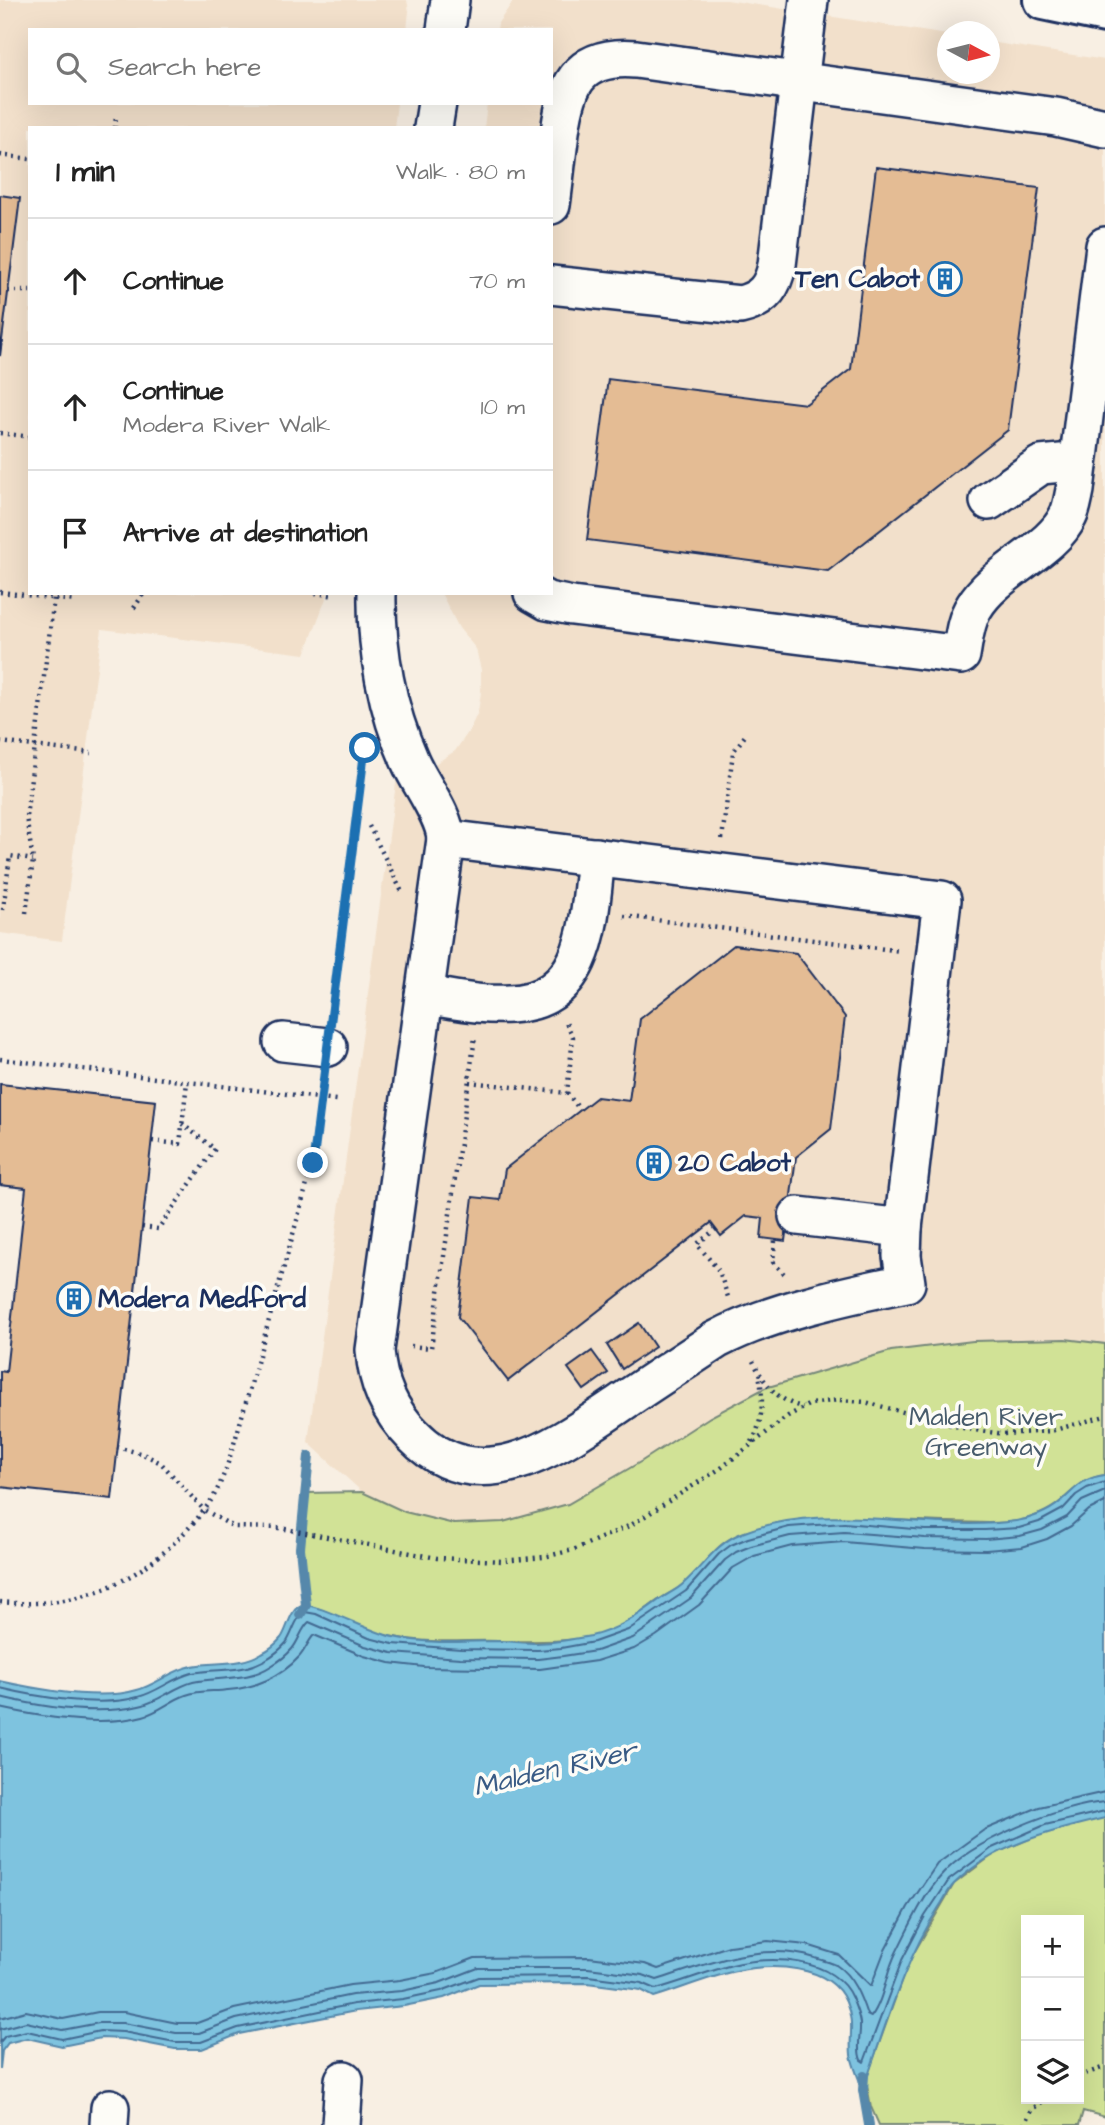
<!DOCTYPE html>
<meta charset="utf-8">
<style>
body{margin:0;font-family:"Architects Daughter",sans-serif;background:#f6f6f6;color:#222}
.controls{position:absolute;right:21px;bottom:21px;display:grid;overflow:hidden;border-radius:0px;box-shadow:0 7px 28px #0002}
.controls button{width:63px;height:63px;display:grid;place-items:center;padding:0;border:0;border-bottom:2px solid #e0e0e0;background:#fff;color:#222;font:35px sans-serif}
.compass{position:absolute;left:937px;top:21px;width:63px;height:63px;border-radius:50%;background:#fff;box-shadow:0 7px 28px #0002;rotate:97deg}
.stop{position:absolute;width:21px;height:21px;margin:-16px;border:5px solid #1f6fb2;border-radius:50%;background:#fff}
.stop.end{background:#1f6fb2;border-color:#fff;box-shadow:0 2px 7px #0008}
.list{margin:0;padding:0;list-style:none}
h2{display:flex;justify-content:space-between;align-items:center;height:91px;margin:0;padding:0 28px;font-size:30px}
h2 small{font-size:23px;font-weight:400;color:#767676}
.list li{display:grid;grid-template-columns:46px 1fr auto;gap:21px;align-items:center;box-sizing:border-box;height:126px;padding:0 28px;border-top:2px solid #e0e0e0}
.list b{display:block;font-size:26px;white-space:nowrap}
.list p{margin:0;font-size:23px;white-space:nowrap;color:#767676}
.list em{font-size:23px;font-style:normal;color:#767676}
.icon{flex:none;width:38px;height:38px;fill:none;stroke:currentColor;stroke-width:2;stroke-linecap:round;stroke-linejoin:round}
.map{position:relative;flex:none;width:1105px;height:2125px;overflow:hidden}
.search{position:absolute;background:#fff;box-shadow:0 7px 28px #0002;left:28px;top:28px;width:525px;height:77px;display:flex;align-items:center;gap:18px;box-sizing:border-box;padding:0 24px;border-radius:0px;color:#767676;font-size:26px}
.panel{position:absolute;background:#fff;box-shadow:0 7px 28px #0002;left:28px;top:126px;width:525px;height:469px;border-radius:0px}
.map>svg:first-child{display:block}
.built{fill:#f2e0cb}
.green{fill:#d1e296;stroke:#76887a;stroke-width:2;fill-rule:evenodd}
.water{fill:#7ec3df;stroke:#5688ab;stroke-width:2}
.lines{fill:none;stroke-linecap:round;stroke-linejoin:round}
.shore{stroke:#436a92;stroke-width:2}
.stream{stroke:#5688ab;stroke-width:10}
.building{fill:#e4bc94;stroke:#1b2f5e;stroke-width:2}
.minor-casing{stroke:#1b2f5e;stroke-width:42}
.major-casing{stroke:#1b2f5e;stroke-width:44}
.path{stroke:#1b2f5e;stroke-width:4.5;stroke-dasharray:2 5;stroke-linecap:butt}
.minor{stroke:#fdfcf7;stroke-width:37}
.major{stroke:#fdfcf7;stroke-width:38}
.route{stroke:#1f6fb2;stroke-width:9}
.labels{text-anchor:middle;dominant-baseline:central;stroke-width:7;stroke-linejoin:round;paint-order:stroke}
.poi-label{font-size:26px;font-weight:bold;fill:#1b2f5e;stroke:#fdfcf7;text-anchor:start}
.park-label{font-size:26px;fill:#485c6c;stroke:#fdfcf7}
.water-label{font-size:28px;font-style:italic;fill:#395b85;stroke:#fdfcf7}
</style>
<div class="map">
<svg width="1105" height="2125" viewBox="0 0 1105 2125">
<rect width="100%" height="100%" fill="#f8efe3"/>
<filter id="ink" filterUnits="userSpaceOnUse"><feTurbulence type="fractalNoise" baseFrequency=".0143" numOctaves="2"/><feDisplacementMap in="SourceGraphic" scale="14" xChannelSelector="R" yChannelSelector="G"/><feConvolveMatrix kernelMatrix="1 2 1 2 8 2 1 2 1" color-interpolation-filters="sRGB"/></filter>
<g filter="url(#ink)">
<!-- built -->
<g class="built">
<polygon points="0,0 407,0 409,11 407,30 30,30 30,103 397,103 394,128 30,128 30,593 328,593 305,654 102,629 62,941 0,933"/>
<polygon points="514,0 727,0 947,35 948,74 990,74 990,42 1105,60 1105,1344 1065,1339 891,1351 765,1388 710,1417 642,1461 568,1504 503,1522 454,1524 405,1512 362,1492 308,1442 397,776 430,767 455,751 469,731 478,712 481,692 481,670 476,649 459,628 441,593 551,593 551,128 484,128 487,103 551,103 551,30 497,30 498,23"/>
</g>
<!-- green -->
<g class="green">
<path d="M1065 1339 1105 1344V1475C1085 1477 1075 1489 1061 1501 1050 1511 1032 1518 1018 1521 995 1525 972 1522 949 1522 886 1521 805 1511 745 1532 713 1542 706 1567 681 1586 676 1590 669 1593 663 1597 651 1604 641 1614 629 1622 592 1645 542 1641 500 1641 465 1640 430 1644 395 1637 363 1632 336 1612 306 1605L300 1548 305 1493 362 1492 405 1512 454 1524 503 1522 568 1504 642 1461 710 1417 765 1388 891 1351 973 1341Z"/>
<path d="M1105 1817V2117L1083 2111 1079 2125H879L871 2107 866 2080 908 1963 954 1884 994 1854 1046 1832ZM1026 1920H1079V2099H1026Z"/>
</g>
<!-- water -->
<path class="water" d="M1105 1475V1818C1054 1830 993 1845 954 1884 948 1890 944 1900 939 1907 903 1963 885 2028 863 2090 859 2079 853 2066 851 2055 849 2034 855 2024 846 2002 830 1963 770 1964 736 1971 708 1977 681 1989 654 1997L641 1990 587 1983 479 1984 444 1998 404 2006 356 2011 239 2034 202 2049H175L124 2039 101 2038 62 2046 27 2038 8 2043 2 2051 0 2069V1681C36 1689 101 1701 137 1690 156 1685 171 1670 192 1666 215 1661 240 1667 262 1653 268 1650 276 1644 281 1638 288 1629 290 1607 303 1605 316 1603 373 1633 393 1637 427 1644 462 1642 495 1641 509 1641 523 1643 537 1643 555 1643 574 1639 591 1636 618 1630 637 1616 659 1600 667 1594 677 1590 684 1583 704 1565 716 1543 742 1533 831 1498 925 1534 1016 1521 1030 1519 1049 1512 1060 1502 1076 1489 1081 1478 1105 1475Z"/>
<g class="lines">
<!-- shore -->
<g class="shore">
<path d="M0 1688C37 1697 101 1708 138 1697 158 1692 172 1678 192 1673 217 1668 242 1673 265 1660 272 1656 281 1649 286 1643 293 1633 295 1618 305 1612L316 1614 369 1638 393 1644 461 1649 538 1650 561 1648 594 1642 628 1630 686 1591 719 1554 731 1545 748 1538 789 1527 844 1523 925 1530H985L1019 1528 1039 1522 1063 1509 1076 1495 1087 1488 1105 1482"/>
<path d="M0 1697C42 1707 96 1716 139 1706 158 1702 174 1687 193 1682 220 1676 247 1682 271 1666 278 1662 287 1655 292 1649 299 1641 301 1629 309 1622L365 1646 392 1653 460 1658 538 1659 563 1656 596 1651 633 1638 691 1598 725 1560 736 1552 751 1546 790 1536 844 1532 925 1538 986 1539 1020 1536 1042 1530 1067 1517 1082 1501 1105 1491"/>
<path d="M0 1708C41 1717 102 1727 143 1716 159 1712 171 1700 186 1695 200 1690 214 1692 228 1690 254 1688 281 1677 299 1657 305 1651 308 1641 314 1635L364 1656 390 1663 424 1667 540 1669 596 1661 634 1649 656 1636 699 1605 733 1568 754 1556 792 1546 844 1542 925 1549 986 1550 1022 1547 1047 1539 1071 1526 1089 1510 1105 1502"/>
<polyline points="0,2018 26,2011 63,2019 98,2012 124,2012 177,2023 197,2023 234,2009 350,1985 400,1980 436,1973 475,1958 589,1957 645,1964 658,1969 729,1946 768,1941 807,1945 839,1955 871,1986 884,1952 908,1907 937,1864 984,1830 1039,1807 1105,1792"/>
<path d="M0 2029 26 2022 62 2030 99 2023H123L176 2033H199L236 2019 352 1995 402 1991 439 1983 478 1968H588L643 1975 657 1980C708 1964 760 1941 815 1958 822 1960 830 1962 836 1965 853 1976 861 1997 867 2015L871 2017C884 2000 886 1972 896 1953 909 1927 922 1897 942 1875 971 1841 1061 1805 1105 1802"/>
<path d="M0 2042 5 2036 27 2031 62 2039 100 2031 123 2032 175 2042H201L238 2028 354 2004 403 1999 441 1991 479 1977 588 1976 642 1983 656 1989C681 1982 706 1972 732 1965 770 1955 834 1957 852 1998 855 2005 859 2016 860 2023 861 2036 856 2048 861 2060L864 2062 902 1960 925 1916 949 1880 992 1848 1045 1825 1105 1811"/>
</g>
<!-- stream -->
<g class="stream">
<polyline points="300,1615 306,1605 300,1548 309,1456"/>
<polyline points="864,2076 863,2090 869,2125"/>
</g>
</g>
<!-- building -->
<g class="building">
<polygon points="876,167 1039,188 1008,430 828,571 587,540 608,379 806,404 851,369"/>
<polygon points="0,195 20,198 0,356"/>
<polygon points="734,945 796,953 845,1017 831,1129 796,1157 785,1241 761,1238 763,1218 746,1216 721,1236 711,1223 508,1381 458,1317 473,1197 500,1200 505,1169 597,1097 629,1101 640,1019"/>
<polygon points="0,1084 156,1101 112,1499 0,1487 0,1371 6,1372 26,1188 0,1185"/>
<polygon points="639,1323 655,1347 622,1369 607,1345"/>
<polygon points="592,1351 608,1373 584,1390 568,1368"/>
</g>
<g class="lines">
<!-- minor casing -->
<g class="minor-casing">
<g id="minor">
<polyline points="446,30 450,0"/>
<polyline points="433,128 437,103"/>
<path d="M551 205C554 184 556 162 559 140 565 88 575 54 636 59L1056 117 1105 128"/>
<path d="M551 285 740 305C762 300 773 288 777 265L809 0"/>
<polyline points="989,501 1041,465 1061,463 1078,465"/>
<path d="M377 593C376 650 387 710 410 761 420 784 445 816 446 839"/>
<path d="M533 593 547 601 572 606 961 655C964 639 965 621 974 607 996 570 1052 551 1068 516 1072 508 1073 499 1075 490L1105 246"/>
<path d="M446 839 942 900 903 1228 902 1256 906 1283C846 1295 769 1312 716 1340 683 1362 650 1383 618 1405 557 1446 479 1503 413 1435 389 1411 377 1383 375 1350Z"/>
<path d="M424 995C452 999 482 1006 510 1004 590 1000 589 917 596 857"/>
<polyline points="283,1042 328,1047"/>
<polyline points="798,1216 903,1228"/>
<polyline points="109,2125 110,2108"/>
<polyline points="341,2125 344,2080"/>
</g>
</g>
<!-- major casing -->
<g class="major-casing">
<polyline id="major" points="1043,0 1105,13"/>
</g>
<!-- path -->
<g class="path">
<polyline points="115,128 116,115"/>
<polyline points="0,155 30,159"/>
<polyline points="8,291 30,291"/>
<polyline points="0,433 30,437"/>
<polyline points="0,592 76,601"/>
<polyline points="315,593 335,596"/>
<polyline points="134,608 144,593"/>
<polyline points="0,742 91,753"/>
<polyline points="369,826 403,894"/>
<polyline points="722,839 733,752 747,733"/>
<polyline points="3,910 10,856 33,860"/>
<polyline points="26,913 33,860 26,817 54,598"/>
<polyline points="624,916 901,951"/>
<polyline points="332,1011 365,748"/>
<polyline points="0,1059 336,1100"/>
<polyline points="469,1082 567,1093 573,1037 566,1023"/>
<polyline points="567,1093 580,1110"/>
<polyline points="152,1141 180,1144 187,1082"/>
<polyline points="142,1227 158,1229 215,1149 182,1124"/>
<polyline points="716,1229 697,1244 719,1271 728,1297"/>
<polyline points="775,1241 773,1262 786,1276"/>
<polyline points="411,1346 431,1348 475,1037"/>
<path d="M753 1361C764 1383 778 1402 803 1407"/>
<path d="M752 1442C763 1422 764 1397 759 1375"/>
<polyline points="117,1447 143,1454 161,1463 204,1510 234,1527 280,1528 437,1558 503,1561 544,1557 573,1550 631,1525 721,1468 788,1416 810,1404 839,1400 865,1402 967,1429 1004,1434 1051,1431 1105,1416"/>
<path d="M0 1602C74 1609 134 1586 185 1532 196 1520 207 1508 215 1494 226 1473 232 1450 239 1427L313 1163 324 1082"/>
<polyline points="1079,2076 1105,2067"/>
<polyline points="1024,2125 1031,2110 1046,2099"/>
</g>
<!-- minor -->
<use href="#minor" class="minor"/>
<!-- major -->
<use href="#major" class="major"/>
</g>
</g>
<g class="lines" filter="url(#ink)">
<!-- route -->
<polyline class="route" points="313,1163 365,748"/>
</g>
<!-- icons -->
<defs>
<g id="building-ring" transform="scale(1.75)"><circle r="9.5" fill="#fdfcf7" stroke="#1f6fb2" stroke-width="1.5"/><path d="M-4-6H4V6H1V3H-1V6H-4ZM-2.5-4.3h1.7v1.8h-1.7ZM.8-4.3h1.7v1.8H.8ZM-2.5-1h1.7V.8h-1.7ZM.8-1h1.7V.8H.8Z" fill="#1f6fb2"/></g>
</defs>
<g fill-rule="evenodd">
<use href="#building-ring" x="945" y="279"/>
<use href="#building-ring" x="654" y="1163"/>
<use href="#building-ring" x="74" y="1299"/>
</g>
<g class="labels">
<!-- poi labels -->
<g class="poi-label">
<text x="920" y="279" text-anchor="end">Ten Cabot</text>
<text x="678" y="1163">20 Cabot</text>
<text x="98" y="1299">Modera Medford</text>
</g>
<!-- park labels -->
<g class="park-label">
<text x="986" y="1417">Malden River<tspan x="986" dy="30">Greenway</tspan></text>
</g>
<!-- water labels -->
<g class="water-label">
<text transform="translate(555 1769) rotate(-13)">Malden River</text>
</g>
</g>
</svg>
<div class="controls">
<button>+</button>
<button>−</button>
<button><svg class="icon" aria-label="layers" viewBox="0 0 24 24"><path d="M12 4l9 5-9 5-9-5zM3 14l9 5 9-5"/></svg></button>
</div>
<svg class="compass" viewBox="-18 -18 36 36"><path d="M0-13l5 13h-10z" fill="#e53935"/><path d="M0 13l5-13h-10z" fill="#767676"/></svg>
<div class="stop" style="left:365px;top:748px"></div>
<div class="stop end" style="left:313px;top:1163px"></div>
<div class="search"><svg class="icon" aria-label="search" viewBox="0 0 24 24"><circle cx="10" cy="10" r="6"/><path d="M15 15l6 6"/></svg>Search here</div>
<section class="panel">
<h2>1 min<small>Walk · 80 m</small></h2>
<ul class="list">
<li><svg class="icon" aria-label="ahead" viewBox="0 0 24 24"><path d="M12 20V5M6 11l6-6 6 6"/></svg><div><b>Continue</b></div><em>70 m</em></li>
<li><svg class="icon" aria-label="ahead" viewBox="0 0 24 24"><path d="M12 20V5M6 11l6-6 6 6"/></svg><div><b>Continue</b><p>Modera River Walk</p></div><em>10 m</em></li>
<li><svg class="icon" aria-label="arrive" viewBox="0 0 24 24"><path d="M6 21V4h12l-3 4 3 4H6"/></svg><div><b>Arrive at destination</b></div></li>
</ul>
</section>
</div>
